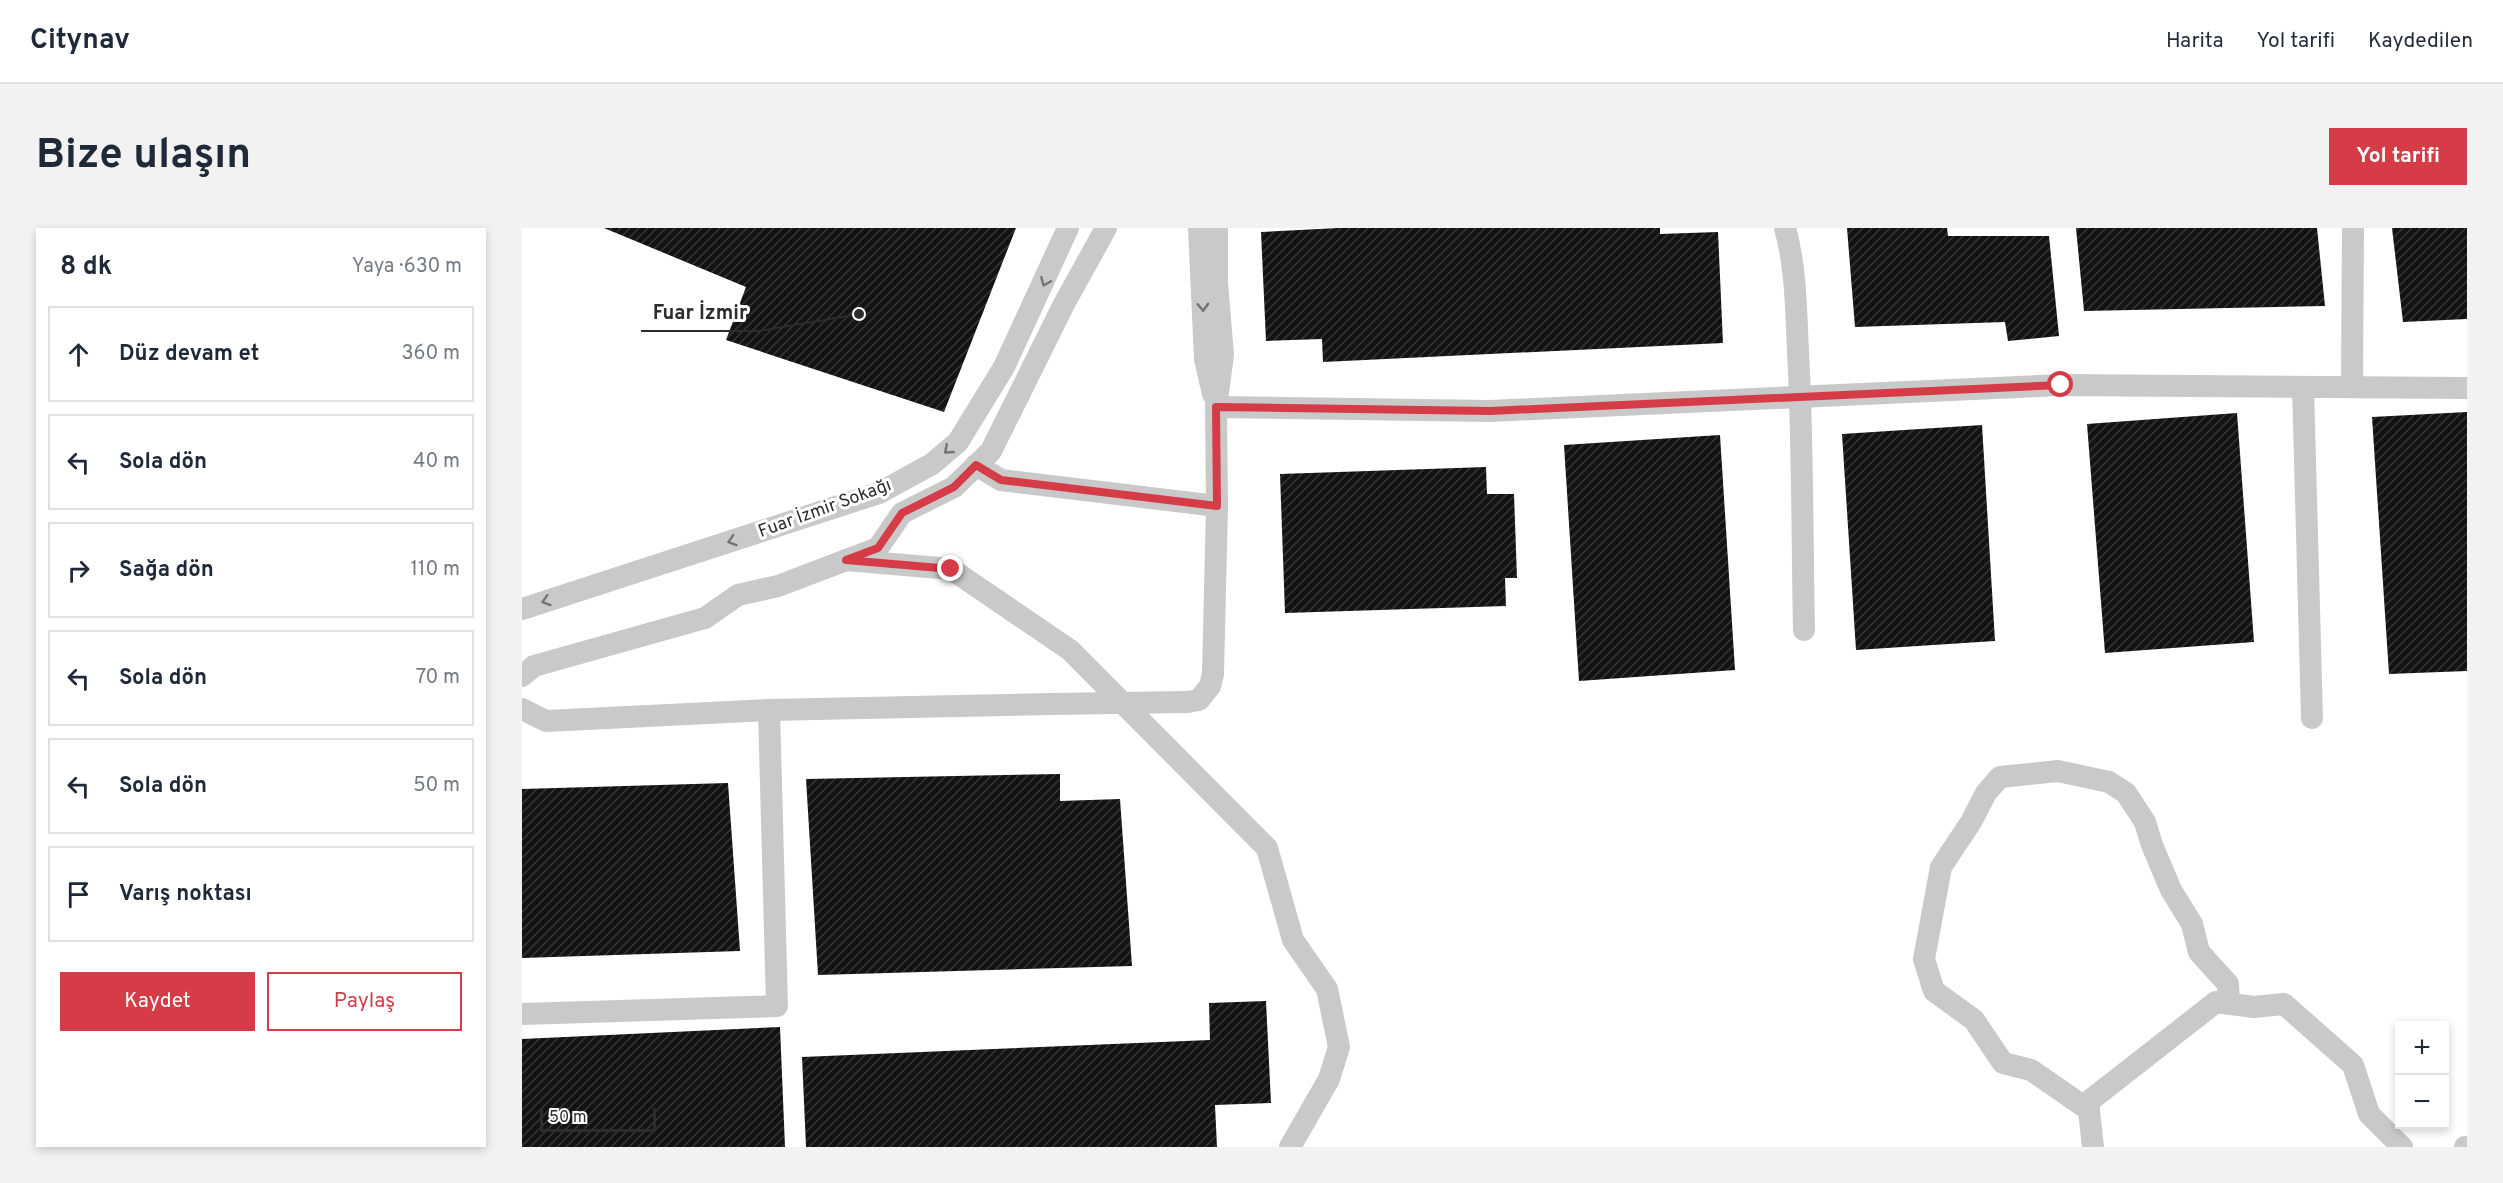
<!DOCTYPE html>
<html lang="tr">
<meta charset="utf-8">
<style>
body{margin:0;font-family:Overpass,sans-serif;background:#f2f2f3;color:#1f2937}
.controls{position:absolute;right:18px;bottom:18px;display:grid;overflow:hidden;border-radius:0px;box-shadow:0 3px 9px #0003}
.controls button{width:54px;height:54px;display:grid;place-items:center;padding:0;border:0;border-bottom:2px solid #e0e1e3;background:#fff;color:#1f2937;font:30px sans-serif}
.scale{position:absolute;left:18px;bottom:15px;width:116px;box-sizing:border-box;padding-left:6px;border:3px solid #2c2c2c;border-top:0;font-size:16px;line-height:21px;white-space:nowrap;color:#2c2c2c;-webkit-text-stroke:4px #fff;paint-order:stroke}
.stop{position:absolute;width:18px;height:18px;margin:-14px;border:4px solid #d53c48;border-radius:50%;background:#fff}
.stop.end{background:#d53c48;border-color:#fff;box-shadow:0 2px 6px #0008}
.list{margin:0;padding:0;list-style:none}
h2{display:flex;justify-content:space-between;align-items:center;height:78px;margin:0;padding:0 24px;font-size:26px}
h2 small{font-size:20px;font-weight:400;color:#747a83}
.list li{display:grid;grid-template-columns:39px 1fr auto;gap:18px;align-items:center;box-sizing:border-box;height:96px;margin:0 12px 12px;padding:0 12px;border:2px solid #e0e1e3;border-radius:0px}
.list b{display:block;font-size:22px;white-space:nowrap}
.list em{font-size:20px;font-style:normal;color:#747a83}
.actions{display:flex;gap:12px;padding:18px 24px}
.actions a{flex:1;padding:14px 0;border:2px solid #d53c48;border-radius:0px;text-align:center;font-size:21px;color:#d53c48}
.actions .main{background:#d53c48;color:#fff}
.icon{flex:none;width:33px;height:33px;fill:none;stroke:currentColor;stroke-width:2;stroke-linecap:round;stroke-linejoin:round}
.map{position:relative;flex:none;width:1945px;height:919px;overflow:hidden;border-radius:0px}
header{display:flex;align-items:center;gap:36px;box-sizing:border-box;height:84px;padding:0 30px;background:#fff;border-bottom:2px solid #e0e1e3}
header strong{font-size:28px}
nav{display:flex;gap:33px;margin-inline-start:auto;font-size:21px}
.intro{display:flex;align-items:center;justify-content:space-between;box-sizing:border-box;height:144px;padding:0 36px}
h1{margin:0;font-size:42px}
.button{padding:15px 27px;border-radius:0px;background:#d53c48;color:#fff;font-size:21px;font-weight:700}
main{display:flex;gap:36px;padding:0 36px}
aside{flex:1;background:#fff;border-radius:0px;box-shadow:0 3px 9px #0003}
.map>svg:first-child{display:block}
.building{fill:url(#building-hatch)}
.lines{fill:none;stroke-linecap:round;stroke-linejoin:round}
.minor{stroke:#c9c9c9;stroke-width:22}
.minor-bridge{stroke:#c9c9c9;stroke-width:22}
.oneway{stroke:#737373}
.route{stroke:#d53c48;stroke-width:8}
.labels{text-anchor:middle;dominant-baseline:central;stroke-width:6;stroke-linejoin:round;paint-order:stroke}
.street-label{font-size:18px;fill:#2c2c2c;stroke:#fff}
.leader{fill:none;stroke:#2c2c2c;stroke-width:2}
.callout-dot{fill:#2c2c2c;stroke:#fff;stroke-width:2}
.callout-label{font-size:20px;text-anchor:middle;font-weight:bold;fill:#2c2c2c;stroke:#fff;stroke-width:6;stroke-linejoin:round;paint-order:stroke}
</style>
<header>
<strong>Citynav</strong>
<nav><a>Harita</a><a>Yol tarifi</a><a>Kaydedilen</a></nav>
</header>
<div class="intro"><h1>Bize ulaşın</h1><a class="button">Yol tarifi</a></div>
<main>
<aside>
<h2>8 dk<small>Yaya · 630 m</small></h2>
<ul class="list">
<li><svg class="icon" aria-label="ahead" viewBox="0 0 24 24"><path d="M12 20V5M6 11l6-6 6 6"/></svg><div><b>Düz devam et</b></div><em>360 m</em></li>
<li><svg class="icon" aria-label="left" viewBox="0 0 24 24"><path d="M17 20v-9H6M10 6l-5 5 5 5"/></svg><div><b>Sola dön</b></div><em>40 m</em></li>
<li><svg class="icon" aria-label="right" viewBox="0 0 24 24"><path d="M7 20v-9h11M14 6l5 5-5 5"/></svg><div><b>Sağa dön</b></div><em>110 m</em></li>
<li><svg class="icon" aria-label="left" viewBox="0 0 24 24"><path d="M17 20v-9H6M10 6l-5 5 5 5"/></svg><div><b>Sola dön</b></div><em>70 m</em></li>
<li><svg class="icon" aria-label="left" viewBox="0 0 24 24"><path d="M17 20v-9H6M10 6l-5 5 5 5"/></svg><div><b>Sola dön</b></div><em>50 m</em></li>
<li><svg class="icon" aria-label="arrive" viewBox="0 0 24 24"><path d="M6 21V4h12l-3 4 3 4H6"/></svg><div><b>Varış noktası</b></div></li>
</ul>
<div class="actions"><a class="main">Kaydet</a><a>Paylaş</a></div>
</aside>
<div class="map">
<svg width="1945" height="919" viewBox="0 0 1945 919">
<defs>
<pattern id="building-hatch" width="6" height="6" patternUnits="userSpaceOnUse" patternTransform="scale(1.5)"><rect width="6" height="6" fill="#131313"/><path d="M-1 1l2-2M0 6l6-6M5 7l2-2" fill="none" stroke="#363636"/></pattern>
</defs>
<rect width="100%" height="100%" fill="#fff"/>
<!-- building -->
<g class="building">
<polygon points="82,0 494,0 422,184 204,112 224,59"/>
<polygon points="816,0 1138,0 1138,6 1196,4 1201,115 801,134 800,111 744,113 739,4"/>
<polygon points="1325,0 1425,0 1426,8 1527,8 1537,108 1486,113 1483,94 1333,99"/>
<polygon points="1554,0 1795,0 1803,78 1562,83"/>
<polygon points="1870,0 1945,0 1945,91 1881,94"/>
<polygon points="1945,184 1945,443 1867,446 1850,189"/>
<polygon points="1715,185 1732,414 1583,425 1565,196"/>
<polygon points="1460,197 1473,413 1334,422 1320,206"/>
<polygon points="1198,207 1213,442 1057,453 1042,217"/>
<polygon points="964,239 965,266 992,266 995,350 983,350 984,378 763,385 758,246"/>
<polygon points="538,546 538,573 598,571 610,738 296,747 284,551"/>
<polygon points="206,555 218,723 0,730 0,561"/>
<polygon points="744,773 749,875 693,877 695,919 284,919 280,829 688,812 687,775"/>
<polygon points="258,799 263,919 0,919 0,811"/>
</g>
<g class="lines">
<!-- minor -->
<g class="minor">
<polyline points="677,0 683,131 691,166"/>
<path d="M1263 0C1274 39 1274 82 1276 123 1281 216 1280 309 1282 402"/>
<polyline points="1781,159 1790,490"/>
<polyline points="1830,159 1831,0"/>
<polyline points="694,179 968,183 1539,157 1945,160"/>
<polyline points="454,237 479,252 695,278"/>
<polyline points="324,332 429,341 548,422 745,620 771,712 805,761 817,819 807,851 768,919"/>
<polyline points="0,381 357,265 410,236 436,214 482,139 546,0"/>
<polyline points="0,448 12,438 183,390 216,367 256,358 356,320 380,285 432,259 469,223 542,76 584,0"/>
<polyline points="665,474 677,472 688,458 691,446 695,278 694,179 701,127 695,55 695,0"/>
<polyline points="0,481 24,493 247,482 528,476"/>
<polyline points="0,786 255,778 247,482"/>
<polyline points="1567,882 1509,842 1481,835 1452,792 1412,763 1402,731 1419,639 1449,594 1464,565 1478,549 1536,543 1587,554 1604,565 1623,594 1630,617 1649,662 1670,696 1677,724 1706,756 1707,776"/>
<polyline points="1571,919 1566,874 1694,774 1732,779 1762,776 1831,837 1847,886 1880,919"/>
<polyline points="1943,919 1945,919"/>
</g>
<!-- minor-bridge -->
<polyline class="minor-bridge" points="528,476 665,474"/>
</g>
<!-- one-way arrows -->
<defs><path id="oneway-chevron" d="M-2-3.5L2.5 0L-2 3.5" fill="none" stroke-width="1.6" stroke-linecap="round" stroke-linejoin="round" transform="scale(1.5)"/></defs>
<g class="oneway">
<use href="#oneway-chevron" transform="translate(523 54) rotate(113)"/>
<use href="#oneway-chevron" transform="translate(681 79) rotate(88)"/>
<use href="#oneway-chevron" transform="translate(426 222) rotate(139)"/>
<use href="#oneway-chevron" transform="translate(210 313) rotate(162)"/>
<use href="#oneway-chevron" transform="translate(24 373) rotate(162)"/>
</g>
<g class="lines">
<!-- route -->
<polyline class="route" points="429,341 324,332 356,320 380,285 432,259 454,237 479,252 695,278 694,179 968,183 1539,157"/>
</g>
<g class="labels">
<!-- street labels -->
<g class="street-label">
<text transform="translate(303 281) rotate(-20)">Fuar İzmir Sokağı</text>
</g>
</g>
<!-- callouts -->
<path class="leader" d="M337 86L237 103H119"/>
<circle class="callout-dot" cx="337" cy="86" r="6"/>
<g class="callout-label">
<text x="178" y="91">Fuar İzmir</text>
</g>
</svg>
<div class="controls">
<button>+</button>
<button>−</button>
</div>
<div class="scale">50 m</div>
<div class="stop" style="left:1539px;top:157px"></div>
<div class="stop end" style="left:429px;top:341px"></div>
</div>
</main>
